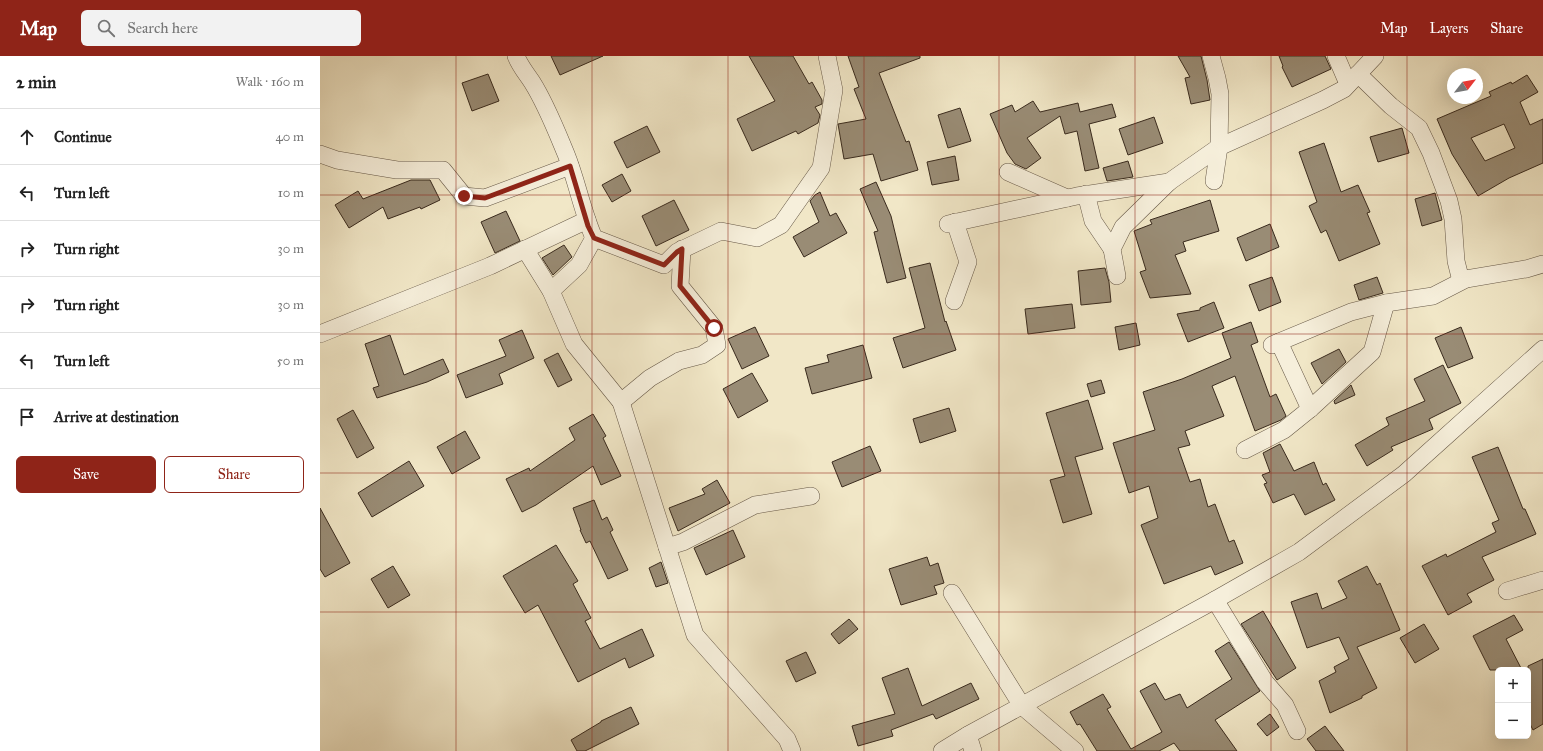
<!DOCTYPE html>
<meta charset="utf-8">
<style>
body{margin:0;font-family:"IM FELL Great Primer",serif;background:#f2f2f2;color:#222}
.controls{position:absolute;right:12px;bottom:12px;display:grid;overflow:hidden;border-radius:6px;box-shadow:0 4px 16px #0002}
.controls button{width:36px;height:36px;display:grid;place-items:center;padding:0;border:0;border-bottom:1px solid #e0e0e0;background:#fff;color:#222;font:20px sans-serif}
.compass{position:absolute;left:1127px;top:12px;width:36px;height:36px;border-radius:50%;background:#fff;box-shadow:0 4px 16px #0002;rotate:59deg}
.stop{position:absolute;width:12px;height:12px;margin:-9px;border:3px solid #8f2418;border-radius:50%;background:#fff}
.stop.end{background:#8f2418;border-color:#fff;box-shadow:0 1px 4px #0008}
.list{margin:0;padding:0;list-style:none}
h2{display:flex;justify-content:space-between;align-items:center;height:52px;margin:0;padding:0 16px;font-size:17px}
h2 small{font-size:13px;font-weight:400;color:#767676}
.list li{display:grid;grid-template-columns:26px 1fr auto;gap:12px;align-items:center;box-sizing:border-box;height:56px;padding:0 16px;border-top:1px solid #e0e0e0}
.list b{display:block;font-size:15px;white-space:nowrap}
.list em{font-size:13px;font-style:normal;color:#767676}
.actions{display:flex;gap:8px;padding:12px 16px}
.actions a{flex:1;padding:9px 0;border:1px solid #8f2418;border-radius:6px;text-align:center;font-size:14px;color:#8f2418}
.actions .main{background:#8f2418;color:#fff}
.icon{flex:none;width:22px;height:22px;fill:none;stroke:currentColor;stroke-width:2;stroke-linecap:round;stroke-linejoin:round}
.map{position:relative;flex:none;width:1223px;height:695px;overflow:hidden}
header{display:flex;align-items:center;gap:24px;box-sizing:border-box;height:56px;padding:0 20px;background:#8f2418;color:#fff}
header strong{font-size:19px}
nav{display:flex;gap:22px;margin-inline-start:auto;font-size:14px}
.search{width:280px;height:36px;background:#f2f2f2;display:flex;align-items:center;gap:10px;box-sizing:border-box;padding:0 14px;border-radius:6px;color:#767676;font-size:15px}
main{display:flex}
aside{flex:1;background:#fff}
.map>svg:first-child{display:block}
.building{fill:#998c75;stroke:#392a1d;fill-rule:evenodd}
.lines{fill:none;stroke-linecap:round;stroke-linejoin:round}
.street-casing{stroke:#675948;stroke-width:18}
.street{stroke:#f6efdb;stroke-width:17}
.route{stroke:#8f2418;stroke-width:5}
.grid{fill:none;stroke:#8f2418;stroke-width:1;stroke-opacity:0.55}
</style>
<header>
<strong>Map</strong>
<div class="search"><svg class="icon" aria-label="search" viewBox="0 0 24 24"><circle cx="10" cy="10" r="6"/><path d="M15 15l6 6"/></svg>Search here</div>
<nav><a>Map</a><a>Layers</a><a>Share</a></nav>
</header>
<main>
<aside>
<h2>2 min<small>Walk · 160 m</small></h2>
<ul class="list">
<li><svg class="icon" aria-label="ahead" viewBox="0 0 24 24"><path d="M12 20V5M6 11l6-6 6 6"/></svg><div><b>Continue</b></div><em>40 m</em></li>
<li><svg class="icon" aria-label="left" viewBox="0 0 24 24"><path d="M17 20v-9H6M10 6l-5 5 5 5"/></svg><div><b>Turn left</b></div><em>10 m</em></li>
<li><svg class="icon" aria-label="right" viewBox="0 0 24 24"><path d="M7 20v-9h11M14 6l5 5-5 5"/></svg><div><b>Turn right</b></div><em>30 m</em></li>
<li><svg class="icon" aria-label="right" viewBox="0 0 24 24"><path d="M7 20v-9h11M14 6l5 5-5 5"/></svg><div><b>Turn right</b></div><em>30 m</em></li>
<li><svg class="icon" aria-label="left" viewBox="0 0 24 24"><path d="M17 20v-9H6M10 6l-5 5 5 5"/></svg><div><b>Turn left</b></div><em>50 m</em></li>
<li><svg class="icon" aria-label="arrive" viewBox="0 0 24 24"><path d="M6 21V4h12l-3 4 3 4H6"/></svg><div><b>Arrive at destination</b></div></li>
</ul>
<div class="actions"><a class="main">Save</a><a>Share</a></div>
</aside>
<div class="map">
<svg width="1223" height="695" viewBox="0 0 1223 695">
<rect width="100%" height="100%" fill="#f1e7c7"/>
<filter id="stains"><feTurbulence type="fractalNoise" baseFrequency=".005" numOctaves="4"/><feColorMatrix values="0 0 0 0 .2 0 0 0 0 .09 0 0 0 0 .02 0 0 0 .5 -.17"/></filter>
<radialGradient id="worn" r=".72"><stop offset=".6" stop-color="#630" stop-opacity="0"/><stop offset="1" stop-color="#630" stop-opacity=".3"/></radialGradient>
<!-- building -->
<g class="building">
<polygon points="231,0 283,0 240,19"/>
<polygon points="429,0 473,0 489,28 492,26 502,44 502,48 495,51 500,59 498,67 478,78 476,75 432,95 417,63 455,45"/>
<polygon points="528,0 600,0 600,2 559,17 586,86 589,85 598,114 561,125 553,98 524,103 518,68 546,63 534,33 539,31"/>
<polygon points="858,0 881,0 887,24 890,44 871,48 865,22 870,21"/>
<polygon points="959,0 1005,0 1011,13 972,31 962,11 963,10"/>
<polygon points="168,18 179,45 152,55 142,27"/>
<path d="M1207 19 1218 36 1200 46 1210 69 1223 63V107L1189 122 1158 140 1132 98 1117 63 1171 40 1169 36 1191 26 1192 28ZM1184 68 1195 92 1165 105 1151 82Z"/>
<polygon points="713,45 720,56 758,47 760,56 792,48 796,61 769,68 779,112 765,115 757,75 745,78 740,60 707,82 721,102 706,113 695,108 687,97 670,58 692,49 695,56"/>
<polygon points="640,52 651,85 628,92 618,59"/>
<polygon points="834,61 843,87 808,99 799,73"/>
<polygon points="327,70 340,96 307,112 294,86"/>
<polygon points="1082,72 1089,97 1058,106 1050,81"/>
<polygon points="1004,87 1021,136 1038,129 1050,156 1047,157 1060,188 1019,205 1006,174 1001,177 989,150 997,146 979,96"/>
<polygon points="635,100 639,124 612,129 607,106"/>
<polygon points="808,105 813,121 787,125 783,112"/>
<polygon points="302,118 311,135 292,146 282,129"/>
<polygon points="91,124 110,124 120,144 101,153 100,151 68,163 63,151 29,172 15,149 38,135 43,143"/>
<polygon points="556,126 571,160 586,222 567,227 554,176 558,175 540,133"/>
<polygon points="500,136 510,160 516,157 527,177 484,201 473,181 499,166 490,145 495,139"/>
<polygon points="1115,137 1122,164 1102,170 1095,143"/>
<polygon points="354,144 369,174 336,190 322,160"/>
<polygon points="890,144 899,175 863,186 866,195 855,199 871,238 830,242 820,216 826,214 814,175 832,168 830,164"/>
<polygon points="186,155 200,185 175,197 161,166"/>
<polygon points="950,168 959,191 926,205 917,182"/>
<polygon points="244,189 252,201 233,219 222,202"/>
<polygon points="610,207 625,266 626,265 636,294 583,312 573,282 605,272 589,212"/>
<polygon points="785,212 789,226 791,246 761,249 758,215"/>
<polygon points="952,221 961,246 939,255 929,229"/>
<polygon points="1057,221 1063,237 1039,244 1034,229"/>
<polygon points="894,246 904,272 868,286 857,258 880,254 880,252"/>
<polygon points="752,248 755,272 708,278 705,253"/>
<polygon points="931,266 938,286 931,289 950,341 956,338 966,360 961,364 935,375 915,320 892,330 904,360 865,375 870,389 858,392 870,426 880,423 888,451 895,448 909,486 914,484 923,507 895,519 891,510 844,528 821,469 838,462 829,430 809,437 793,387 835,374 823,336 862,323 911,302 902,277"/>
<polygon points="816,267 820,289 799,294 795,271"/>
<polygon points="435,271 449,300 422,313 408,283"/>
<polygon points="1141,271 1153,302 1128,312 1115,282"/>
<polygon points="202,274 214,302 179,318 183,328 146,342 137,319 186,300 179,284"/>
<polygon points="70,279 84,319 123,303 129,316 107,326 57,342 53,332 59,330 45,288"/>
<polygon points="543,289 552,322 492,338 485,312 509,306 507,299"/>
<polygon points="1019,293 1026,306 1002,328 991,307"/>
<polygon points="238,297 252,324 238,331 224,304"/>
<polygon points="1123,309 1141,347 1109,363 1113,373 1071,391 1073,394 1047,410 1035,389 1069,369 1066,362 1105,345 1094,323"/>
<polygon points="432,317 448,345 418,362 403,333"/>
<polygon points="781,324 785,337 771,341 767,328"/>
<polygon points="1031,329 1035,339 1015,348 1014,345"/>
<polygon points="768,344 783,393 755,401 772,458 743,467 730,424 745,420 726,357"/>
<polygon points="629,352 636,375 600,387 593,363"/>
<polygon points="33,354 54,392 37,402 17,363"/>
<polygon points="273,358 286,380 283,382 301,420 281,429 273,410 216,449 202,456 186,423 209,412 210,415 255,384 249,372"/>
<polygon points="145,375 160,402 132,418 117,391"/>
<polygon points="960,388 974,415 994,406 1003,429 1006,427 1015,444 985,459 974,438 953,447 944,428 947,427 942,419 950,416 943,397"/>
<polygon points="550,390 561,415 522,431 512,406"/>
<polygon points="1178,391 1203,453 1205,453 1216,478 1162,501 1174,524 1147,538 1152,546 1128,559 1102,510 1126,498 1127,501 1176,476 1172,467 1179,464 1152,401"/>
<polygon points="89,405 104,430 52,461 38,437"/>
<polygon points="397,424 410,447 358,475 349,452 385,438 382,433"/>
<polygon points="274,444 282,464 287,461 293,474 290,476 308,514 288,523 270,485 266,487 260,474 261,474 253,452"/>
<polygon points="0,452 30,507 5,521 0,513"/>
<polygon points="413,474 425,501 386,519 374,492"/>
<polygon points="236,489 258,525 253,528 271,562 265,565 280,593 322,573 334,600 309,612 305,602 258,626 218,549 205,557 183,520"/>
<polygon points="607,501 610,510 618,507 624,527 614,530 617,538 581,549 569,513"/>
<polygon points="341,506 348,527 336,531 329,512"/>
<polygon points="73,510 90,539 68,552 51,523"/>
<polygon points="1047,510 1057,529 1060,527 1080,574 1037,591 1057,632 1042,640 1042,642 1010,657 999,625 1016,616 1014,611 1029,603 1019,581 987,592 971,546 997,537 1002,553 1027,542 1018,525"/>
<polygon points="943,555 976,612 957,624 921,568"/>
<polygon points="1194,559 1203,574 1186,583 1202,614 1170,614 1153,580"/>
<polygon points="529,563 538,573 519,588 511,578"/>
<polygon points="1104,568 1119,593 1095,607 1080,582"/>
<polygon points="909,586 940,635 895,664 917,695 860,695 854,687 839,695 777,695 760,668 757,669 750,656 783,638 791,651 787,653 811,693 842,676 820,635 835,627 845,644 860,638 867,652 912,623 895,595"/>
<polygon points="486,596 496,617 476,626 466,605"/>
<polygon points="1223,603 1223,668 1213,674 1208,664 1208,610"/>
<polygon points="588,612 602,650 651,627 659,643 616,663 613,658 571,674 573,680 538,690 532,670 575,658 562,622"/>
<polygon points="311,651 319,668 265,695 257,695 251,684 281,666 281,665"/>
<polygon points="950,658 959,671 947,680 937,668"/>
<polygon points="1005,670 1024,695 996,695 987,683"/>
</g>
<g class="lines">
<!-- street casing -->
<g class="street-casing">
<g id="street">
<path d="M196 0C200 10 206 17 212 26 226 48 236 74 246 98 257 125 262 155 274 182L344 209 357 196 401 175 437 182 461 169 501 112 514 34 507 0"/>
<polyline points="891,0 897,22 900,38 899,91 894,125"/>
<polyline points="1016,0 1028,28"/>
<polyline points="1038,18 1071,50 1099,72 1111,97 1129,145 1133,163 1136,205 1140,221 1146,223"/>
<polyline points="0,98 17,104 77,114 123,114 144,140 165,142 250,110"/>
<polyline points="688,116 747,142"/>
<polyline points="766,138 773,165 792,193"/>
<polyline points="628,168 757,140 849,126 899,91 1003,44 1024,33 1055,0"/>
<polyline points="205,193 231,235 254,288 301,346 330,322 359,305 382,299 397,289 394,272 360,230 362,193"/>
<polyline points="797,220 792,193 803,171 849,126"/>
<polyline points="231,235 259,209 274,182"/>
<polyline points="634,245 648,206 635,166"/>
<polyline points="0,278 170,210 267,164"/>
<polyline points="959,286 990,353"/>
<polyline points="952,289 1031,256 1066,247 1113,240 1146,223 1206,213 1223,208"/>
<polyline points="301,346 375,579 467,683 472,695"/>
<polyline points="925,394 964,374 990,353 1052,296 1066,247"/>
<polyline points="347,491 363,486 435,449 491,440"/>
<polyline points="1187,535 1223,524"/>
<polyline points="632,537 702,650 755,695"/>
<polyline points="895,544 945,626 965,649 977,675"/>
<polyline points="648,679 653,695"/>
<polyline points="622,695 648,679 895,544 979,496 1084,418 1223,293"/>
</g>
</g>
<!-- street -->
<use href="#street" class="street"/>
</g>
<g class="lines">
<!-- route -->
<polyline class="route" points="144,140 165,142 250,110 268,170 274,182 344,209 357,196 362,193 360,230 394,272"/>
</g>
<!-- grid -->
<path class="grid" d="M136 0V695M272 0V695M408 0V695M544 0V695M679 0V695M815 0V695M951 0V695M1087 0V695M0 139H1223M0 278H1223M0 417H1223M0 556H1223"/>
<rect width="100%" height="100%" filter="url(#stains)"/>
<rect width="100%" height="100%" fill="url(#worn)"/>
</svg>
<div class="controls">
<button>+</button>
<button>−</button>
</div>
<svg class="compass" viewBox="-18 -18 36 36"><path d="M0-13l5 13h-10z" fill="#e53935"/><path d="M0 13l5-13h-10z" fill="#767676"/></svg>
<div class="stop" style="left:394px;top:272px"></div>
<div class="stop end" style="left:144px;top:140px"></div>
</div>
</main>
